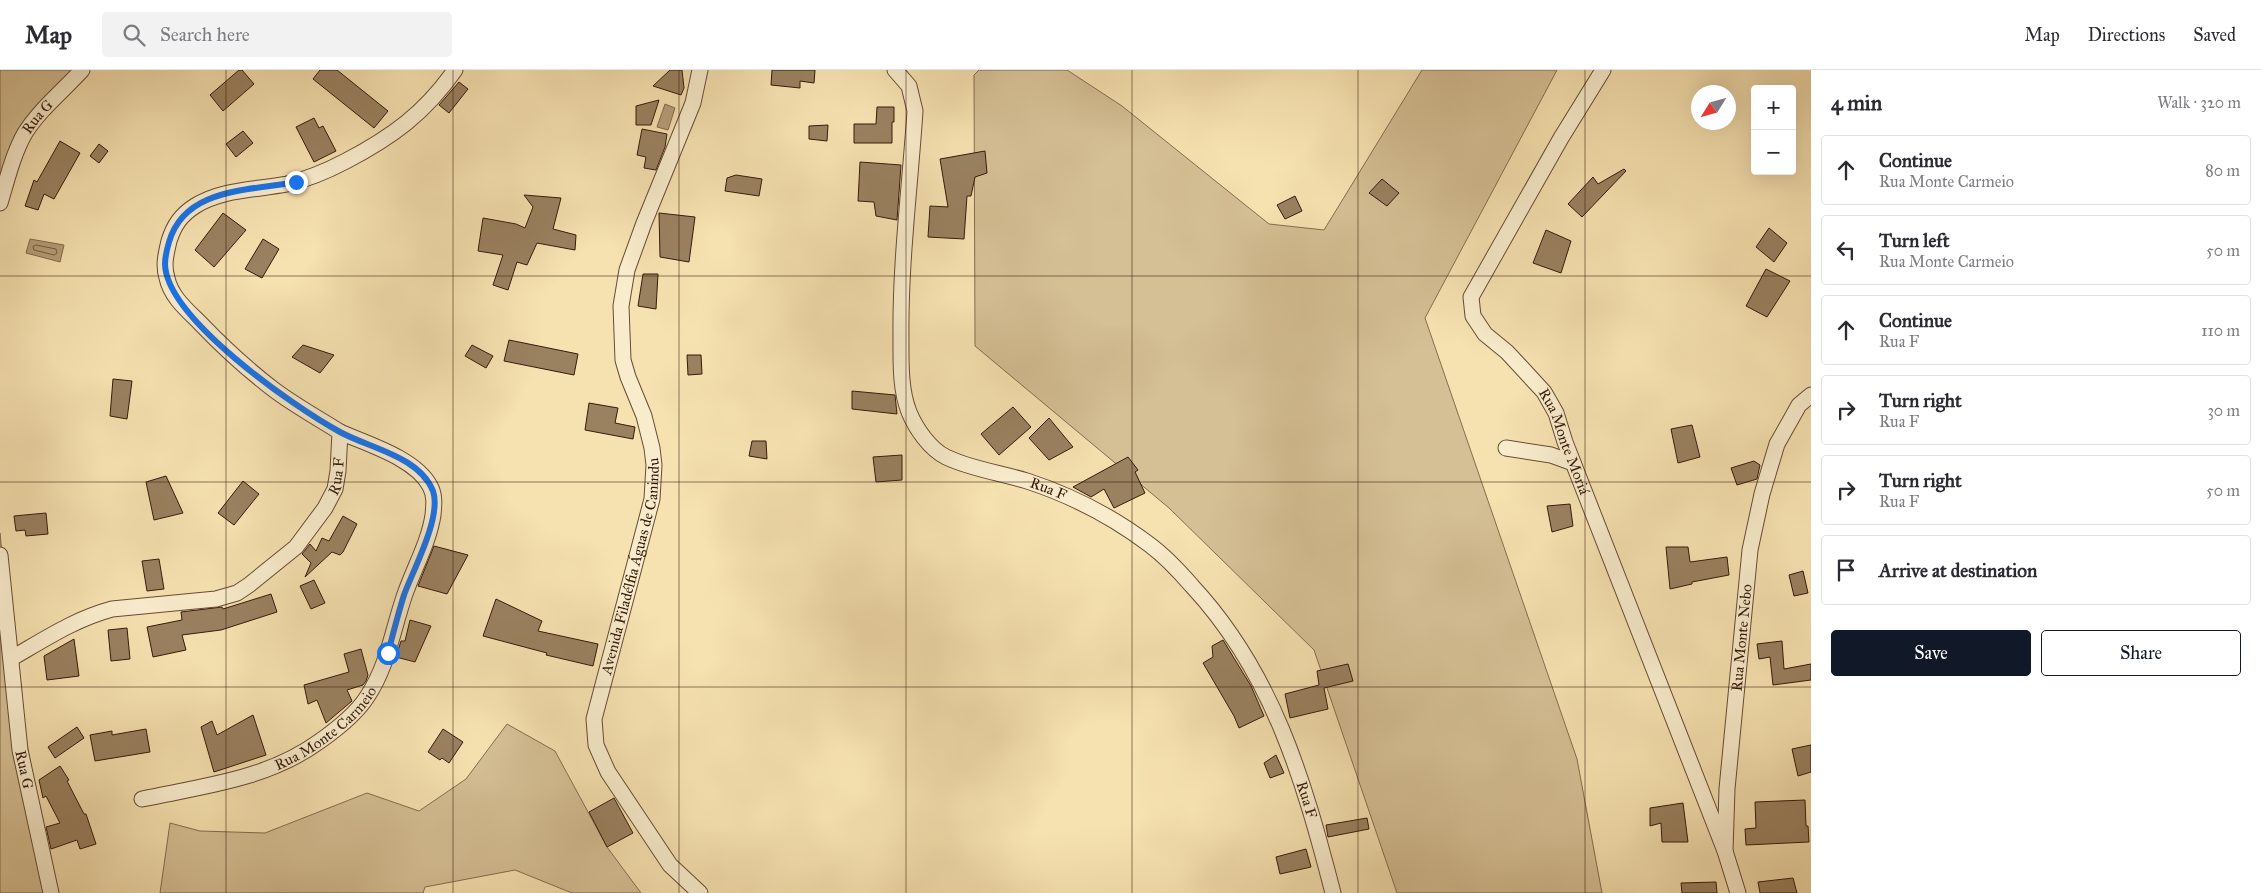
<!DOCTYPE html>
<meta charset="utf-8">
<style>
body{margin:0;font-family:"IM FELL Great Primer",serif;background:#f2f2f3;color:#2b2b33}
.controls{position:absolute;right:15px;top:15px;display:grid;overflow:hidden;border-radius:5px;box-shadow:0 5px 20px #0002}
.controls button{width:45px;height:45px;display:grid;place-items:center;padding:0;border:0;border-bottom:1px solid #e1e1e2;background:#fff;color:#2b2b33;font:25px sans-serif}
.compass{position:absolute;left:1691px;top:15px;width:45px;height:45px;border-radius:50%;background:#fff;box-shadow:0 5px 20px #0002;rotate:233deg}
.stop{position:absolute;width:15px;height:15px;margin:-11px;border:4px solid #1a73e8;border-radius:50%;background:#fff}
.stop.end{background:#1a73e8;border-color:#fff;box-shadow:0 1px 5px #0008}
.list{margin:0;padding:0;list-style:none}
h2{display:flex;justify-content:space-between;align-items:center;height:65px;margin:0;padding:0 20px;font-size:21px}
h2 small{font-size:16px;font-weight:400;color:#7c7c81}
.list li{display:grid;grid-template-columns:32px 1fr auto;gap:15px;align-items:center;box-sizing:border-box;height:70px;margin:0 10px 10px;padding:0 10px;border:1px solid #e1e1e2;border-radius:5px}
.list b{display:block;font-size:19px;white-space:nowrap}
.list p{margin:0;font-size:16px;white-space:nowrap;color:#7c7c81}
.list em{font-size:16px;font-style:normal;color:#7c7c81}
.actions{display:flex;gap:10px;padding:15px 20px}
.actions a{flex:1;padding:11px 0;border:1px solid #111827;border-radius:5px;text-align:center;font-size:18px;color:#111827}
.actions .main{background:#111827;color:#fff}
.icon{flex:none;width:28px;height:28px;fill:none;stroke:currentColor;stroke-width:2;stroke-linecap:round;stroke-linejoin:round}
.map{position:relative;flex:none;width:1811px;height:823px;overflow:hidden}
header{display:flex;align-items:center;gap:30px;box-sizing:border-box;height:70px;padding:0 25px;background:#fff;border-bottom:1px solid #e1e1e2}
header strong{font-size:24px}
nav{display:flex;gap:28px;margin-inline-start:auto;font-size:18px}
.search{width:350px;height:45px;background:#f2f2f3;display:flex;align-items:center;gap:12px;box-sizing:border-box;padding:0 18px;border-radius:5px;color:#7c7c81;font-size:19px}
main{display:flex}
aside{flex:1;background:#fff}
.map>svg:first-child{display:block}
.green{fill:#d5bf94;stroke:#866c4f}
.water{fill:#b59d78;stroke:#82694c}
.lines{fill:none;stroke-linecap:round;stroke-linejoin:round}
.shore{stroke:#765c41;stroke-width:1}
.building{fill:#9a8160;stroke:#361a0a}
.minor-casing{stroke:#664c34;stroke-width:17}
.minor{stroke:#f9eccc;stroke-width:15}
.route{stroke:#1a73e8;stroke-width:6}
.grid{fill:none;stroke:#361a0a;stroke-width:1;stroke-opacity:0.55}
.labels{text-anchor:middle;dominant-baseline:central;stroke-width:4;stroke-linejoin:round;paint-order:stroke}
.street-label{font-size:15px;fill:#361a0a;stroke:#f9eccc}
</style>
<header>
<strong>Map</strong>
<div class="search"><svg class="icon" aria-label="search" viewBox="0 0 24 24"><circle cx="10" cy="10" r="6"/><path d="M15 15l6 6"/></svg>Search here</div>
<nav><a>Map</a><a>Directions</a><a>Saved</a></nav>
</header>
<main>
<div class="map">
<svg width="1811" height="823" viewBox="0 0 1811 823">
<rect width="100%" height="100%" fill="#f6e1b0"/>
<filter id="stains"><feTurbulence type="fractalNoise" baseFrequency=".004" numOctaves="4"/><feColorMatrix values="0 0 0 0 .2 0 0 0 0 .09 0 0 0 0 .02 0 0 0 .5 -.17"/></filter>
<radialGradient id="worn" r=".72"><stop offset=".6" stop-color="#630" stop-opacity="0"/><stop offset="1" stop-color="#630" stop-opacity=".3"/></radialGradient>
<!-- green -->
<g class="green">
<polygon points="0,0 82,0 37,47 0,124"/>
<polygon points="979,0 1067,0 1122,36 1269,154 1324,160 1422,0 1557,0 1425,248 1577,689 1602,823 1397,823 1314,580 1169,438 975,276 974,5"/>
<polygon points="0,463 12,588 53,823 0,823"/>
<polygon points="507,654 555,681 607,777 641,823 572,823 515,800 425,817 423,823 160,823 170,753 200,761 265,763 367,723 419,741 466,709"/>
</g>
<!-- water -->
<g class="water">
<polygon points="665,34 675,38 668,60 657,57"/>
<polygon points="30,169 64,175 60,192 26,183"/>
</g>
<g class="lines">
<!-- shore -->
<polygon class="shore" points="36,175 56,179 57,183 54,185 34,180 33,177"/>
</g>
<!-- building -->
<g class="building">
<polygon points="239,0 242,0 254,14 223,41 210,25"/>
<polygon points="320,0 337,0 388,41 374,58 313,9"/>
<polygon points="670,0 682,0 684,18 681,25 653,16"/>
<polygon points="772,0 815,0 814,13 800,11 800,18 771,15"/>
<polygon points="459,12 468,19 449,43 439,35"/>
<polygon points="659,30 651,55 636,55 636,36"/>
<polygon points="877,37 894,37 894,52 892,52 892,73 854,73 854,54 876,54"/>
<polygon points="314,48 319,58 323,56 336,81 314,92 296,57"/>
<polygon points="828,55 827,71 809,69 809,56"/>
<polygon points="642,59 667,64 665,77 656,100 644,98 646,87 637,85"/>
<polygon points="243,61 253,73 236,87 226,74"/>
<polygon points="60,71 80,83 54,129 44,124 38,140 25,136 34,110 37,112"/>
<polygon points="99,74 108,81 99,93 90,86"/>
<polygon points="985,81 987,103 975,107 971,126 967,126 964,169 928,167 930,136 948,137 940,89"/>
<polygon points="860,92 901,95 897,150 876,146 874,132 858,131"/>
<polygon points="1624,99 1626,101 1582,147 1568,134 1593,107 1598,114"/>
<polygon points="736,105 762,109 759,126 725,121 727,108"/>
<polygon points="1382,109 1399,123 1387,136 1369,123"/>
<polygon points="524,125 561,128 553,159 576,165 575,180 537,173 527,195 517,192 508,220 493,215 503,185 478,181 483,148 516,154 525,158 533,137"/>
<polygon points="1295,126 1302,141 1285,149 1277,135"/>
<polygon points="223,143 246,160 214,197 195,180"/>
<polygon points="659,143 695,147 689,192 660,187"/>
<polygon points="1769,158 1787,173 1774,192 1756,177"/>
<polygon points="1546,160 1571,171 1561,203 1533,193"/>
<polygon points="263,169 279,179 262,208 245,199"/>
<polygon points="1766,199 1790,211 1767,247 1746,236"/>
<polygon points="643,204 658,204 656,239 638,236"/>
<polygon points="509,270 578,284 574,305 504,291"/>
<polygon points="303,275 334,285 320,303 292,287"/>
<polygon points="472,275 493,286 486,298 465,286"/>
<polygon points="687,285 701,285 702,304 688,305"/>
<polygon points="113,309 132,311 127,349 110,346"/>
<polygon points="852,321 895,325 897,344 852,339"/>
<polygon points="589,333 618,338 615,353 635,357 633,369 585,360"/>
<polygon points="1013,337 1031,357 999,385 981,364"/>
<polygon points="1049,348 1073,377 1049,390 1029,368"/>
<polygon points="1692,355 1700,387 1678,393 1671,359"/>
<polygon points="752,371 766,371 767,389 749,386"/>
<polygon points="902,385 902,410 876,412 873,387"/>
<polygon points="1128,387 1138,400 1135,402 1145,423 1114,438 1104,419 1091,427 1073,417"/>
<polygon points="1754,391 1760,395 1757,409 1737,415 1731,398"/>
<polygon points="166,406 183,443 154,450 146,412"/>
<polygon points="243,411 259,424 234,455 218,443"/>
<polygon points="1570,434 1573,456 1552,462 1547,436"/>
<polygon points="46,443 48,464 26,466 25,460 16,461 14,446"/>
<polygon points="343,446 357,454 343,482 340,485 332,482 305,507 311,493 302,484 310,474 316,481 322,468 329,471"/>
<polygon points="434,476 468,485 447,524 418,516"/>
<polygon points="1666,477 1688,477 1690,492 1727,487 1729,505 1692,512 1692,514 1670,519"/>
<polygon points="159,489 164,519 147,521 142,491"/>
<polygon points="1803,501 1808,523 1794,526 1789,505"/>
<polygon points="314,510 325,533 311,539 300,516"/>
<polygon points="271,524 277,542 221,560 182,565 186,580 153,587 147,557 182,550 181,542 222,537 223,539"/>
<polygon points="496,529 542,551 538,561 598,574 593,596 546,585 547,583 483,566"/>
<polygon points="410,550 431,556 415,592 396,587 401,571 405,571"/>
<polygon points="127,558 130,589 111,591 108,560"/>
<polygon points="74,569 79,606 47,610 44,586"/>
<polygon points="1223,570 1251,616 1264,646 1239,658 1234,646 1203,593 1213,587 1212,576"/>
<polygon points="1782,571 1784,599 1811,594 1811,610 1773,615 1770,587 1759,589 1757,574"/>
<polygon points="361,579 368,605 366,611 363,615 347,620 352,631 326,653 317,630 308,634 304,615 349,602 344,584"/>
<polygon points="1348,594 1353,611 1324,618 1328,639 1290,648 1285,624 1319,615 1317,601"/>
<polygon points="253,645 266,685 214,702 201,657 212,651 217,665"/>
<polygon points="77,657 84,668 55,688 48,677"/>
<polygon points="146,659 150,682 95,691 90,665 112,661 112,665"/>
<polygon points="443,659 463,672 449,693 442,688 440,690 428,682"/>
<polygon points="1811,675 1811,702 1798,706 1792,679"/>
<polygon points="1276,685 1284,703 1270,708 1264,693"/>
<polygon points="60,696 69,710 67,711 84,744 86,744 96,774 80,779 77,770 51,779 46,757 60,753 46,726 43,728 39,710"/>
<polygon points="614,728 633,763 607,777 589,742"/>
<polygon points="1805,730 1806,756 1808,756 1809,772 1746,775 1745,759 1756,758 1755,732"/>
<polygon points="1683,733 1688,772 1662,772 1661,753 1650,756 1650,738"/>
<polygon points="1367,748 1369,759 1328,767 1326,755"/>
<polygon points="1306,779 1311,797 1280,804 1276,787"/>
<polygon points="1793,808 1797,823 1760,823 1758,812"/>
<polygon points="1716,812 1717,823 1682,823 1681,813"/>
</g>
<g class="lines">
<!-- minor casing -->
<g class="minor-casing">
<g id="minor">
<path id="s1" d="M895 0 909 16 915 41C910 117 900 193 901 268 901 292 900 319 909 342 916 359 930 379 946 387 971 399 1001 403 1027 411 1070 425 1113 447 1150 475 1166 487 1179 501 1192 516 1273 603 1304 711 1333 823"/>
<path id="s2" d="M1603 0 1561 68 1471 227 1473 246 1485 264 1507 282 1544 322 1556 343 1565 372 1725 781"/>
<path id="s3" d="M0 133C7 110 13 84 25 63 40 39 63 21 82 0"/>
<polyline points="1506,378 1551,385 1573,393"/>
<path id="s4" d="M0 485 20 680 51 823"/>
<path id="s5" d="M12 588C45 569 75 549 112 539L216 529 237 523 249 515 296 477 325 438 335 419 338 401 340 362C318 348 294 335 273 319 247 299 223 277 200 253 187 240 171 227 167 208 163 195 166 184 169 171 174 155 181 145 195 136 222 119 256 120 287 114 308 109 327 101 346 91 392 67 425 43 455 0"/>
<path id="s6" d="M142 729C204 716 268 709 320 671 337 659 356 644 367 627 388 596 393 558 405 524 414 498 429 472 433 445 434 435 435 425 430 416 415 388 367 374 340 362"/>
<path id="s7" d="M700 823 670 795 608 702 596 675 594 649 652 429 654 395 652 378 644 346 628 307 623 290 621 236 627 200 644 153 693 33 700 0"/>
<path id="s8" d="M1738 823 1725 781 1727 719 1750 480 1762 424 1777 374 1799 335 1811 325"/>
</g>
</g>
<!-- minor -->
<use href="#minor" class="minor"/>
</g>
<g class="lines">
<!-- route -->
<path class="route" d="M296 112C250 121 185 117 169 172 167 179 165 186 165 194 166 248 294 337 340 362 369 378 419 386 433 421 442 447 413 500 404 525 398 544 393 564 388 583"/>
</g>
<!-- grid -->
<path class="grid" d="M226 0V823M453 0V823M679 0V823M906 0V823M1132 0V823M1358 0V823M1585 0V823M0 206H1811M0 412H1811M0 617H1811"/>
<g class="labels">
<!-- street labels -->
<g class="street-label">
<text stroke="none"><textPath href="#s3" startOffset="95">Rua G</textPath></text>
<text stroke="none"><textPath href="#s2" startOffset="440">Rua Monte Moriá</textPath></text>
<text stroke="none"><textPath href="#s5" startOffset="396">Rua F</textPath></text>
<text stroke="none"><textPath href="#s1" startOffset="516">Rua F</textPath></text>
<text stroke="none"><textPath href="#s7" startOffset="366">Avenida Filadélfia Águas de Canindu</textPath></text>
<text stroke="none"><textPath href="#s8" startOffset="258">Rua Monte Nebo</textPath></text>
<text stroke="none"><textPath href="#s6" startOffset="201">Rua Monte Carmeio</textPath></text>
<text stroke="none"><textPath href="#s4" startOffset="216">Rua G</textPath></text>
<text stroke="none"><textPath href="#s1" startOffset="936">Rua F</textPath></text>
</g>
</g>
<rect width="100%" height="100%" filter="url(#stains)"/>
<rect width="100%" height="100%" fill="url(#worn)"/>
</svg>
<div class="controls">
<button>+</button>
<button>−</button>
</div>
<svg class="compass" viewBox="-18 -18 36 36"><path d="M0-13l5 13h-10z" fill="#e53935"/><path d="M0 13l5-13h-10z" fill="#7c7c81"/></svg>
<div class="stop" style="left:388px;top:583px"></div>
<div class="stop end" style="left:296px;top:112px"></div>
</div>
<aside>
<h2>4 min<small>Walk · 320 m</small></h2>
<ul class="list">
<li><svg class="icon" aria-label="ahead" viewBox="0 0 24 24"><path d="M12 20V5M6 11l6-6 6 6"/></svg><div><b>Continue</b><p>Rua Monte Carmeio</p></div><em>80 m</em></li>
<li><svg class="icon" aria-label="left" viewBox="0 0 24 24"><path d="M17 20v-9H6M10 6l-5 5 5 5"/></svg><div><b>Turn left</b><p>Rua Monte Carmeio</p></div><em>50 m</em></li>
<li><svg class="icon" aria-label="ahead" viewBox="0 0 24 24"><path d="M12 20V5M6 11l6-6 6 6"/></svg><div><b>Continue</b><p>Rua F</p></div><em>110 m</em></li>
<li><svg class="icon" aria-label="right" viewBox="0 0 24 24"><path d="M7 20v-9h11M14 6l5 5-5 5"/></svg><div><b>Turn right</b><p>Rua F</p></div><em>30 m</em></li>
<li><svg class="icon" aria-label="right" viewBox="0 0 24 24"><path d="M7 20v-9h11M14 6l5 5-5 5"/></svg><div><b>Turn right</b><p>Rua F</p></div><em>50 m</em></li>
<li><svg class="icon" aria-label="arrive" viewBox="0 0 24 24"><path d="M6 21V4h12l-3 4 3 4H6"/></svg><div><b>Arrive at destination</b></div></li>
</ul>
<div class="actions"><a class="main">Save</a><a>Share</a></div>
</aside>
</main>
